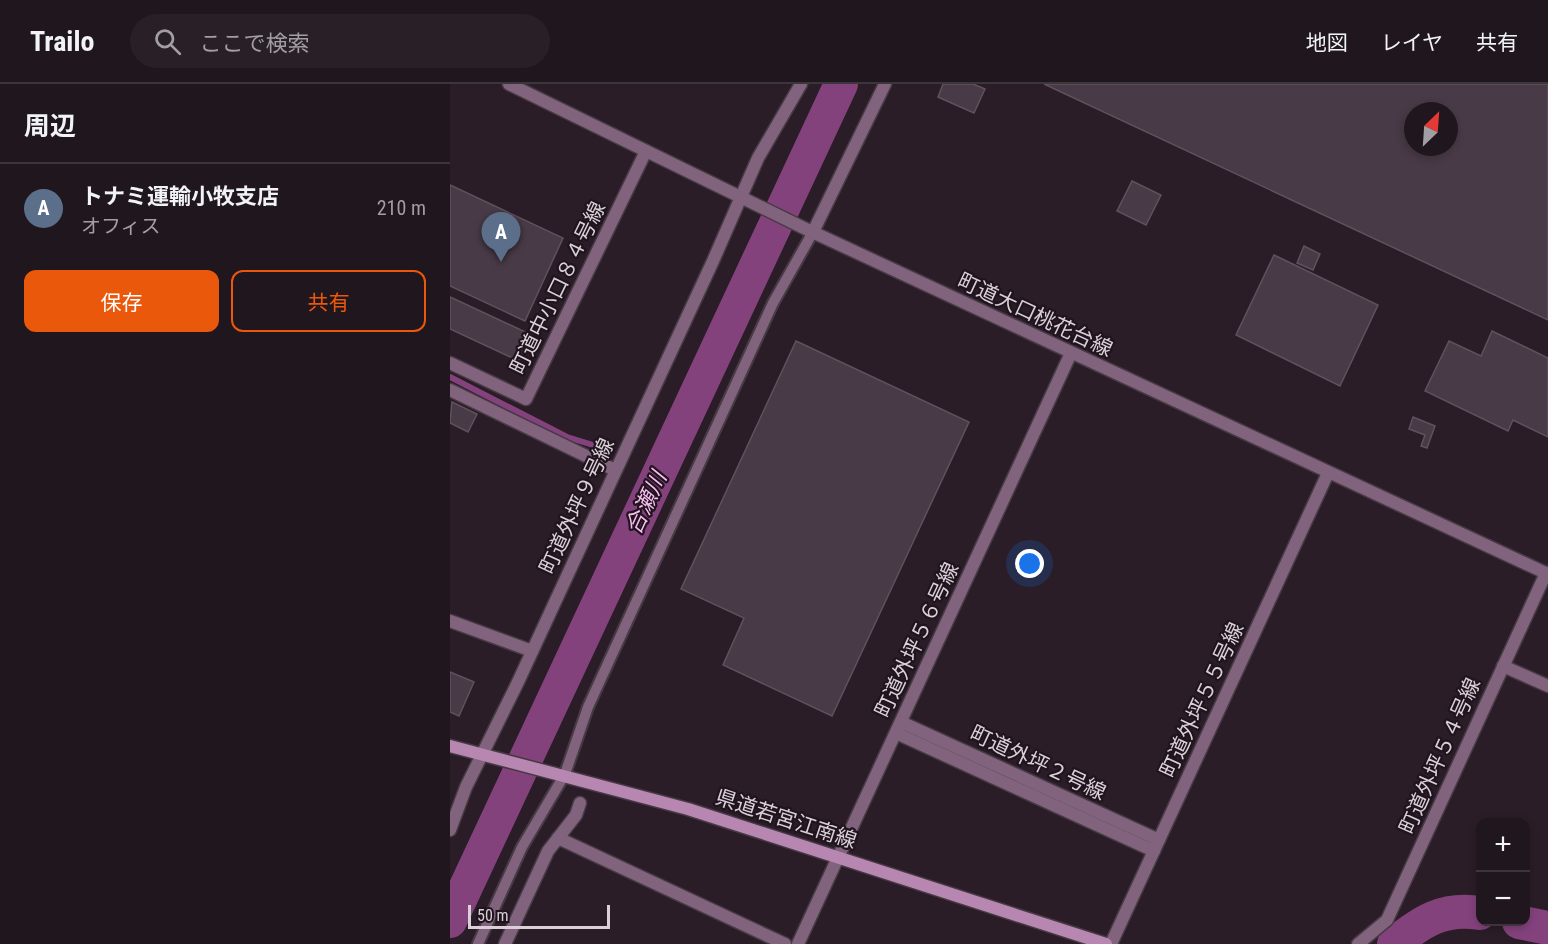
<!DOCTYPE html>
<html lang="ja">
<meta charset="utf-8">
<style>
body{margin:0;font-family:"Roboto Condensed","Noto Sans JP",sans-serif;background:#281f27;color:#f1f3f6}
.controls{position:absolute;right:18px;bottom:18px;display:grid;overflow:hidden;border-radius:12px;box-shadow:0 3px 9px #0003}
.controls button{width:54px;height:54px;display:grid;place-items:center;padding:0;border:0;border-bottom:2px solid #3d353c;background:#20161e;color:#f1f3f6;font:30px sans-serif}
.compass{position:absolute;left:954px;top:18px;width:54px;height:54px;border-radius:50%;background:#20161e;box-shadow:0 3px 9px #0003;rotate:25deg}
.scale{position:absolute;left:18px;bottom:15px;width:142px;box-sizing:border-box;padding-left:6px;border:3px solid #d9d0d8;border-top:0;font-size:16px;line-height:21px;white-space:nowrap;color:#d9d0d8;-webkit-text-stroke:4px #20141e;paint-order:stroke}
.you{position:absolute;left:580px;top:480px;width:21px;height:21px;margin:-15px;border:4px solid #fff;border-radius:50%;background:#1a73e8;box-shadow:0 0 0 9px #1a73e833}
.badge{display:grid;place-items:center;width:39px;height:39px;border-radius:50%;background:#ea580c;color:#fff;font-size:20px;font-weight:700}
.pin{position:absolute;translate:-50% -50px;filter:drop-shadow(0 2px 3px #0008)}
.pin::after{content:'';position:absolute;top:32px;width:21px;height:18px;background:inherit;clip-path:polygon(0 0,100% 0,50% 100%)}
.list{margin:0;padding:0;list-style:none}
h2{display:flex;justify-content:space-between;align-items:center;height:78px;margin:0;padding:0 24px;font-size:26px}
h2 small{font-size:20px;font-weight:400;color:#a29fa4}
.list li{display:grid;grid-template-columns:39px 1fr auto;gap:18px;align-items:center;box-sizing:border-box;height:90px;padding:0 24px;border-top:2px solid #3d353c}
.list b{display:block;font-size:22px;white-space:nowrap}
.list p{margin:0;font-size:20px;white-space:nowrap;color:#a29fa4}
.list em{font-size:20px;font-style:normal;color:#a29fa4}
.actions{display:flex;gap:12px;padding:18px 24px}
.actions a{flex:1;padding:14px 0;border:2px solid #ea580c;border-radius:12px;text-align:center;font-size:21px;color:#ea580c}
.actions .main{background:#ea580c;color:#fff}
.icon{flex:none;width:33px;height:33px;fill:none;stroke:currentColor;stroke-width:2;stroke-linecap:round;stroke-linejoin:round}
.map{position:relative;flex:none;width:1098px;height:860px;overflow:hidden}
header{display:flex;align-items:center;gap:36px;box-sizing:border-box;height:84px;padding:0 30px;background:#20161e;border-bottom:2px solid #3d353c}
header strong{font-size:28px}
nav{display:flex;gap:33px;margin-inline-start:auto;font-size:21px}
.search{width:420px;height:54px;background:#281f27;display:flex;align-items:center;gap:15px;box-sizing:border-box;padding:0 21px;border-radius:33px;color:#a29fa4;font-size:22px}
main{display:flex}
aside{flex:1;background:#20161e}
.map>svg:first-child{display:block}
.lines{fill:none;stroke-linecap:round;stroke-linejoin:round}
.stream{stroke:#84427d;stroke-width:6}
.river{stroke:#84427d;stroke-width:34}
.building{fill:#483a46;stroke:#60515d;stroke-width:1.5;fill-rule:evenodd}
.service-casing{stroke:#463a44;stroke-width:14}
.minor-casing{stroke:#463a44;stroke-width:15}
.tertiary-casing{stroke:#463a44;stroke-width:15}
.secondary-casing{stroke:#463a44;stroke-width:15}
.service{stroke:#81637d;stroke-width:10}
.minor{stroke:#81637d;stroke-width:12}
.tertiary{stroke:#81637d;stroke-width:12}
.secondary{stroke:#b787b1;stroke-width:12}
.labels{text-anchor:middle;dominant-baseline:central;stroke-width:4.5;stroke-linejoin:round;paint-order:stroke}
.street-label{font-size:21px;fill:#d9d0d8;stroke:#20141e}
.water-label{font-size:22px;font-style:italic;fill:#f7beef;stroke:#20141e}
</style>
<header>
<strong>Trailo</strong>
<div class="search"><svg class="icon" aria-label="search" viewBox="0 0 24 24"><circle cx="10" cy="10" r="6"/><path d="M15 15l6 6"/></svg>ここで検索</div>
<nav><a>地図</a><a>レイヤ</a><a>共有</a></nav>
</header>
<main>
<aside>
<h2>周辺<small></small></h2>
<ul class="list">
<li><span class="badge" style="background:#5c6f8a">A</span><div><b>トナミ運輸小牧支店</b><p>オフィス</p></div><em>210 m</em></li>
</ul>
<div class="actions"><a class="main">保存</a><a>共有</a></div>
</aside>
<div class="map">
<svg width="1098" height="860" viewBox="0 0 1098 860">
<rect width="100%" height="100%" fill="#2a1d28"/>
<g class="lines">
<!-- stream -->
<polyline class="stream" points="0,293 117,353 156,365"/>
<!-- river -->
<g class="river">
<polyline points="0,837 391,0"/>
<polyline points="1069,838 1098,844"/>
<path d="M944 860C972 837 994 823 1030 829"/>
</g>
</g>
<!-- building -->
<g class="building">
<polygon points="493,0 523,0 535,5 524,29 488,13"/>
<path d="M594 0H1098V236ZM963 27H999V63H963Z"/>
<polygon points="682,97 711,111 696,141 667,127"/>
<polygon points="0,101 113,154 75,237 0,202"/>
<polygon points="854,162 870,170 863,186 847,179"/>
<polygon points="824,171 928,221 890,302 786,251"/>
<polygon points="0,213 82,251 69,277 0,245"/>
<polygon points="1042,247 1098,274 1098,353 1063,336 1058,347 975,307 999,257 1031,272"/>
<polygon points="346,257 519,338 382,632 273,581 294,534 231,505"/>
<polygon points="2,318 27,330 18,348 0,339"/>
<polygon points="963,333 985,342 977,364 971,362 975,351 959,345"/>
<polygon points="0,588 24,598 9,632 0,628"/>
</g>
<g class="lines">
<!-- service casing -->
<g class="service-casing">
<polyline id="service" points="28,860 72,763 115,690 138,623 323,219 363,148"/>
</g>
<!-- minor casing -->
<g class="minor-casing">
<g id="minor">
<polyline points="363,148 435,0"/>
<polyline points="0,279 76,315 196,67"/>
<polyline points="0,306 165,386"/>
<polyline points="0,537 82,567"/>
<polyline points="1053,582 1098,602"/>
<polyline points="451,638 709,756"/>
<polyline points="446,649 704,767"/>
<polyline points="0,746 16,703 68,598 263,177 308,74 351,0"/>
<polyline points="108,754 335,860"/>
<polyline points="55,860 98,767 126,731 130,719"/>
<polyline points="348,860 621,269"/>
<polyline points="661,860 878,389"/>
<polyline points="908,860 937,836 1096,489"/>
</g>
</g>
<!-- tertiary casing -->
<g class="tertiary-casing">
<polyline id="tertiary" points="59,0 356,145 1098,490"/>
</g>
<!-- secondary casing -->
<g class="secondary-casing">
<polyline id="secondary" points="0,662 238,725 656,860"/>
</g>
<!-- service -->
<use href="#service" class="service"/>
<!-- minor -->
<use href="#minor" class="minor"/>
<!-- tertiary -->
<use href="#tertiary" class="tertiary"/>
<!-- secondary -->
<use href="#secondary" class="secondary"/>
</g>
<g class="labels">
<!-- street labels -->
<g class="street-label">
<text transform="translate(108 204) rotate(-64)">町道中小口８４号線</text>
<text transform="translate(585 231) rotate(25)">町道大口桃花台線</text>
<text transform="translate(127 422) rotate(-65)">町道外坪９号線</text>
<text transform="translate(467 556) rotate(-65)">町道外坪５６号線</text>
<text transform="translate(752 616) rotate(-65)">町道外坪５５号線</text>
<text transform="translate(990 672) rotate(-66)">町道外坪５４号線</text>
<text transform="translate(588 679) rotate(25)">町道外坪２号線</text>
<text transform="translate(336 735) rotate(18)">県道若宮江南線</text>
</g>
<!-- water labels -->
<g class="water-label">
<text transform="translate(196 419) rotate(-65)">合瀬川</text>
</g>
</g>
</svg>
<div class="controls">
<button>+</button>
<button>−</button>
</div>
<svg class="compass" viewBox="-18 -18 36 36"><path d="M0-13l5 13h-10z" fill="#e53935"/><path d="M0 13l5-13h-10z" fill="#a29fa4"/></svg>
<div class="scale">50 m</div>
<div class="you"></div>
<div class="pin badge" style="left:51px;top:178px;background:#5c6f8a">A</div>
</div>
</main>
